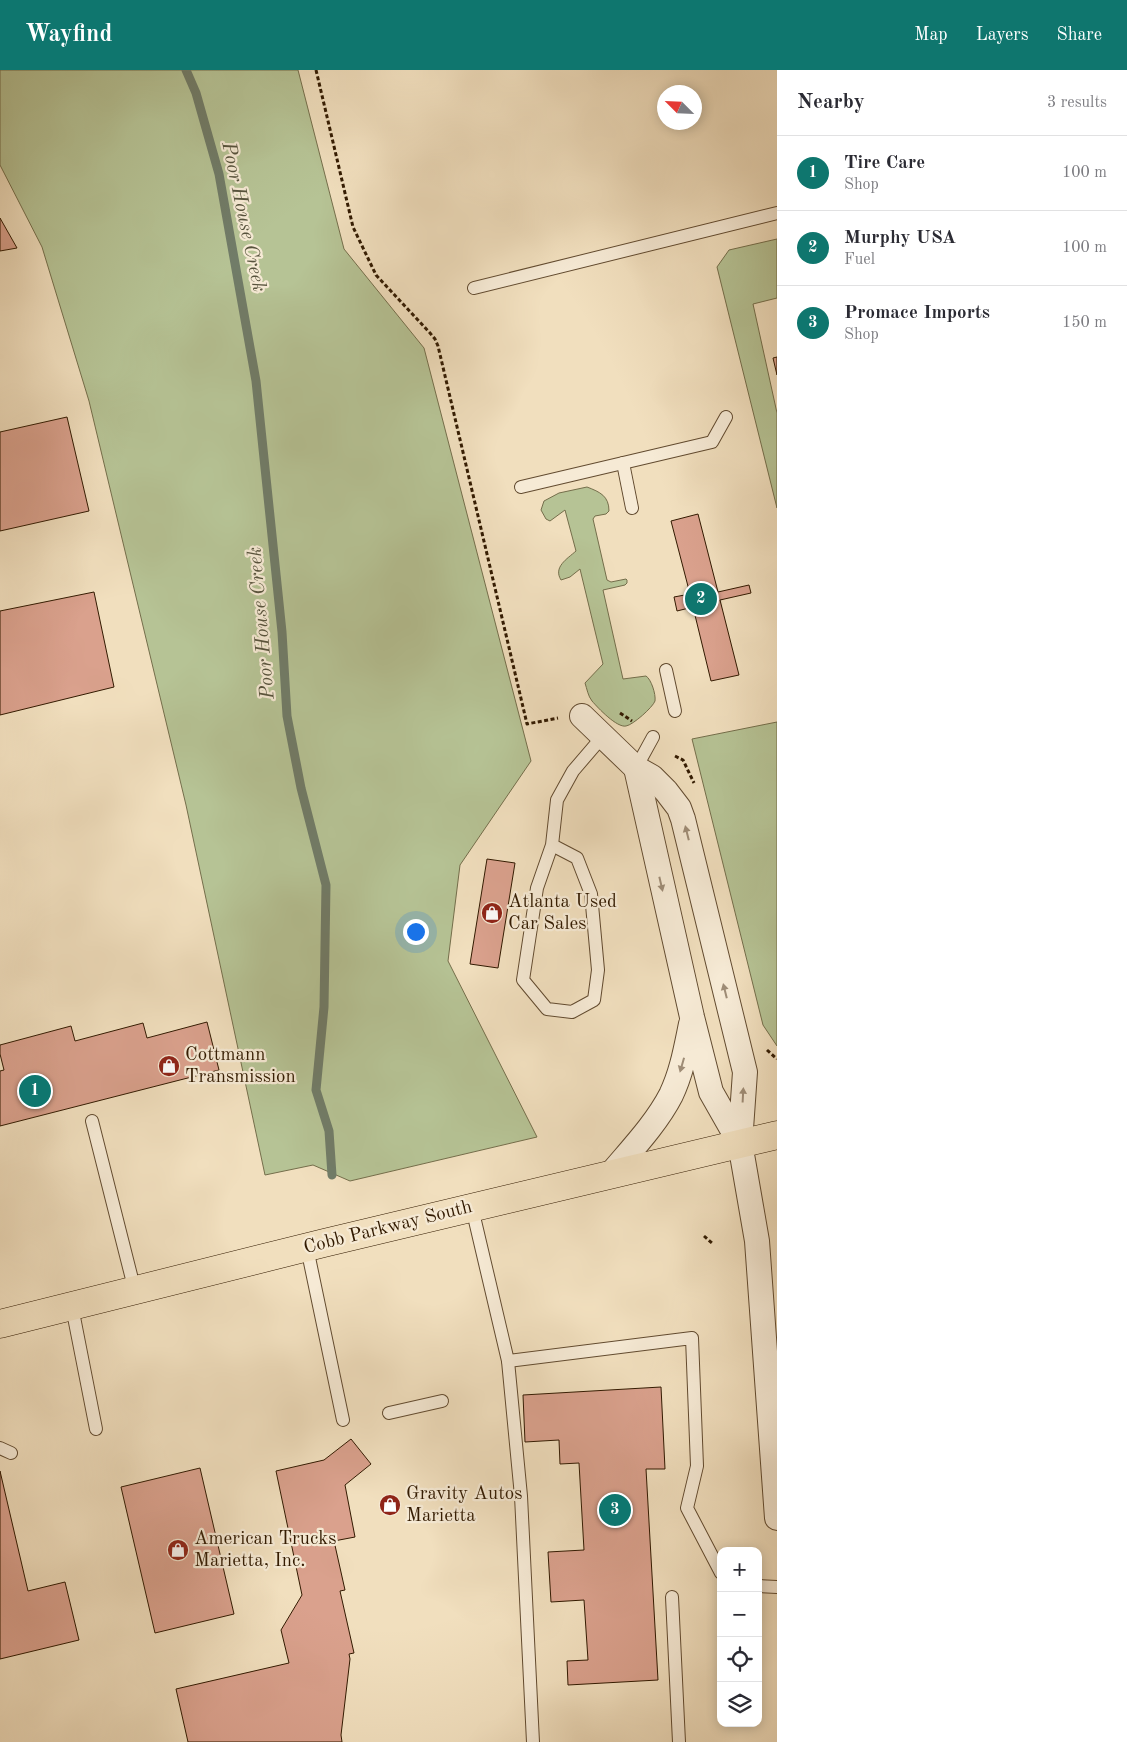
<!DOCTYPE html>
<meta charset="utf-8">
<style>
body{margin:0;font-family:"Old Standard TT",serif;background:#f2f2f3;color:#2b2b33}
.controls{position:absolute;right:15px;bottom:15px;display:grid;overflow:hidden;border-radius:10px;box-shadow:0 2px 12px #0003}
.controls button{width:45px;height:45px;display:grid;place-items:center;padding:0;border:0;border-bottom:1px solid #e1e1e2;background:#fff;color:#2b2b33;font:25px sans-serif}
.compass{position:absolute;left:657px;top:15px;width:45px;height:45px;border-radius:50%;background:#fff;box-shadow:0 2px 12px #0003;rotate:294deg}
.you{position:absolute;left:415px;top:861px;width:18px;height:18px;margin:-12px;border:4px solid #fff;border-radius:50%;background:#1a73e8;box-shadow:0 0 0 8px #1a73e833}
.badge{display:grid;place-items:center;width:32px;height:32px;border-radius:50%;background:#0f766e;color:#fff;font-size:16px;font-weight:700}
.pin{position:absolute;translate:-50% -50%;border:2px solid #fff;box-shadow:0 1px 5px #0006}
.list{margin:0;padding:0;list-style:none}
h2{display:flex;justify-content:space-between;align-items:center;height:65px;margin:0;padding:0 20px;font-size:21px}
h2 small{font-size:16px;font-weight:400;color:#7c7c81}
.list li{display:grid;grid-template-columns:32px 1fr auto;gap:15px;align-items:center;box-sizing:border-box;height:75px;padding:0 20px;border-top:1px solid #e1e1e2}
.list b{display:block;font-size:19px;white-space:nowrap}
.list p{margin:0;font-size:16px;white-space:nowrap;color:#7c7c81}
.list em{font-size:16px;font-style:normal;color:#7c7c81}
.icon{flex:none;width:28px;height:28px;fill:none;stroke:currentColor;stroke-width:2;stroke-linecap:round;stroke-linejoin:round}
.map{position:relative;flex:none;width:777px;height:1672px;overflow:hidden}
header{display:flex;align-items:center;gap:30px;box-sizing:border-box;height:70px;padding:0 25px;background:#0f766e;color:#fff}
header strong{font-size:24px}
nav{display:flex;gap:28px;margin-inline-start:auto;font-size:18px}
main{display:flex}
aside{flex:1;background:#fff}
.map>svg:first-child{display:block}
.green{fill:#b6c395;stroke:#746e4b}
.lines{fill:none;stroke-linecap:round;stroke-linejoin:round}
.stream{stroke:#717c68;stroke-width:9}
.building{fill:#daa18d;stroke:#321a01}
.service-casing{stroke:#624b30;stroke-width:14}
.minor-casing{stroke:#624b30;stroke-width:26}
.primary-casing{stroke:#321a01;stroke-width:29}
.path{stroke:#321a01;stroke-width:3;stroke-dasharray:4 2.5;stroke-linecap:butt}
.service{stroke:#f6ead5;stroke-width:12}
.minor{stroke:#f6ead5;stroke-width:24}
.primary{stroke:#f1dfbe;stroke-width:28}
.oneway{fill:#9e8c76}
.labels{text-anchor:middle;dominant-baseline:central;stroke-width:4.5;stroke-linejoin:round;paint-order:stroke}
.poi-label{font-size:19px;fill:#321a01;stroke:#f6ead5;text-anchor:start}
.street-label{font-size:19px;fill:#321a01;stroke:#f6ead5}
.water-label{font-size:20px;font-style:italic;fill:#57533d;stroke:#f6ead5}
</style>
<header>
<strong>Wayfind</strong>
<nav><a>Map</a><a>Layers</a><a>Share</a></nav>
</header>
<main>
<div class="map">
<svg width="777" height="1672" viewBox="0 0 777 1672">
<rect width="100%" height="100%" fill="#f1dfbe"/>
<filter id="stains"><feTurbulence type="fractalNoise" baseFrequency=".004" numOctaves="4"/><feColorMatrix values="0 0 0 0 .2 0 0 0 0 .09 0 0 0 0 .02 0 0 0 .5 -.17"/></filter>
<radialGradient id="worn" r=".72"><stop offset=".6" stop-color="#630" stop-opacity="0"/><stop offset="1" stop-color="#630" stop-opacity=".3"/></radialGradient>
<!-- green -->
<g class="green">
<polygon points="0,0 298,0 344,179 424,278 531,691 460,795 448,891 537,1067 350,1111 313,1095 265,1105 186,735 89,331 42,177 0,95"/>
<polygon points="777,169 777,228 753,234 777,343 777,438 717,197 729,180"/>
<path d="M587 417C600 422 609 426 609 441L606 444 595 446 593 449 607 510 611 512 626 509 627 510V513L625 515 603 520 623 609 646 606C651 609 656 624 655 631 653 637 633 655 626 656 617 658 598 638 592 631 588 626 587 619 585 613L603 594 580 499 570 507 561 510C553 497 567 489 576 481L565 440 550 451 546 449 541 440 544 431 559 423Z"/>
<polygon points="777,652 777,976 763,955 692,669"/>
</g>
<g class="lines">
<!-- stream -->
<polyline class="stream" points="186,0 196,23 219,104 256,311 282,562 287,646 301,718 326,815 324,937 316,1020 329,1061 332,1105"/>
</g>
<!-- building -->
<g class="building">
<polygon points="0,148 17,178 0,181"/>
<polygon points="777,287 777,305 773,288"/>
<polygon points="67,347 89,441 0,461 0,362"/>
<polygon points="698,444 718,522 749,515 751,523 720,530 739,605 711,611 693,537 677,541 674,527 690,524 671,451"/>
<polygon points="94,522 114,617 0,645 0,541"/>
<polygon points="487,789 515,793 498,898 470,894"/>
<polygon points="207,952 219,1000 0,1056 0,1001 4,1000 0,984 0,975 71,956 75,971 143,953 147,968"/>
<polygon points="661,1317 665,1399 646,1399 658,1610 568,1615 567,1591 588,1590 584,1530 551,1532 548,1482 584,1480 579,1393 560,1394 559,1370 525,1372 523,1325"/>
<polygon points="351,1369 371,1394 345,1415 355,1467 334,1471 345,1520 340,1521 354,1583 349,1584 350,1589 341,1665 342,1672 188,1672 176,1619 289,1593 281,1560 302,1525 276,1401 324,1390"/>
<polygon points="200,1398 234,1544 155,1563 121,1417"/>
<polygon points="0,1401 28,1521 65,1512 79,1570 0,1589"/>
</g>
<g class="lines">
<!-- service casing -->
<g class="service-casing">
<g id="service">
<polyline points="474,218 777,143"/>
<polyline points="623,393 632,438"/>
<polyline points="521,417 712,372 726,347"/>
<polyline points="666,600 675,641"/>
<polyline points="636,698 653,667"/>
<polyline points="552,775 577,788 591,824 598,900 594,930 572,942 547,939 523,910 537,818 552,775 557,730 573,701 603,666"/>
<polyline points="92,1051 135,1221"/>
<polyline points="472,1138 508,1291 692,1268 697,1396 687,1438 721,1503"/>
<polyline points="307,1178 343,1350"/>
<polyline points="72,1237 96,1359"/>
<polyline points="508,1291 521,1426 533,1672"/>
<polyline points="389,1343 442,1331"/>
<polyline points="0,1378 11,1383"/>
<polyline points="758,1516 777,1517"/>
<polyline points="672,1527 679,1672"/>
</g>
</g>
<!-- minor casing -->
<g class="minor-casing">
<g id="minor">
<polyline points="582,646 636,698 652,707 666,721 679,738 683,749 745,1002 740,1073 757,1171 777,1448"/>
<polyline points="636,698 692,947 711,1022 740,1073"/>
<path d="M610 1105C631 1080 656 1054 671 1025 682 1002 686 978 691 954"/>
</g>
</g>
<!-- primary casing -->
<g class="primary-casing">
<polyline id="primary" points="0,1254 324,1173 777,1065"/>
</g>
<!-- path -->
<g class="path">
<polyline points="316,0 353,157 376,205 430,263 435,269 438,276 527,654 558,648"/>
<polyline points="620,643 632,651"/>
<polyline points="675,686 683,690 694,713"/>
<polyline points="767,980 777,989"/>
<polyline points="704,1166 713,1174"/>
</g>
<!-- service -->
<use href="#service" class="service"/>
<!-- minor -->
<use href="#minor" class="minor"/>
<!-- primary -->
<use href="#primary" class="primary"/>
</g>
<!-- one-way arrows -->
<defs><path id="oneway-solid" d="M-6-.8H1V-3.2L6.5 0L1 3.2V.8H-6Z" transform="scale(1.25)"/></defs>
<g class="oneway">
<use href="#oneway-solid" transform="translate(687 763) rotate(-104)"/>
<use href="#oneway-solid" transform="translate(661 814) rotate(77)"/>
<use href="#oneway-solid" transform="translate(725 921) rotate(-104)"/>
<use href="#oneway-solid" transform="translate(682 995) rotate(106)"/>
<use href="#oneway-solid" transform="translate(743 1025) rotate(-87)"/>
</g>
<!-- icons -->
<defs>
<g id="shop-disc" transform="scale(1.125)"><circle r="9.5" fill="#8f2418" stroke="#f6ead5"/><path d="M-5-2.5h2.3a2.7 3.5 0 0 1 5.4 0H5L5.5 6h-11ZM-1.5-2.5h3a1.5 2.3 0 0 0-3 0Z" fill="#fff"/></g>
</defs>
<g fill-rule="evenodd">
<use href="#shop-disc" x="492" y="843"/>
<use href="#shop-disc" x="169" y="996"/>
<use href="#shop-disc" x="390" y="1435"/>
<use href="#shop-disc" x="178" y="1480"/>
</g>
<g class="labels">
<!-- poi labels -->
<g class="poi-label">
<text x="508" y="832">Atlanta Used<tspan x="508" dy="22">Car Sales</tspan></text>
<text x="185" y="985">Cottmann<tspan x="185" dy="22">Transmission</tspan></text>
<text x="406" y="1424">Gravity Autos<tspan x="406" dy="22">Marietta</tspan></text>
<text x="194" y="1469">American Trucks<tspan x="194" dy="22">Marietta, Inc.</tspan></text>
</g>
<!-- street labels -->
<g class="street-label">
<text transform="translate(388 1158) rotate(-14)">Cobb Parkway South</text>
</g>
<!-- water labels -->
<g class="water-label">
<text transform="translate(243 147) rotate(78)">Poor House Creek</text>
<text transform="translate(262 553) rotate(-95)">Poor House Creek</text>
</g>
</g>
<rect width="100%" height="100%" filter="url(#stains)"/>
<rect width="100%" height="100%" fill="url(#worn)"/>
</svg>
<div class="controls">
<button>+</button>
<button>−</button>
<button><svg class="icon" aria-label="locate" viewBox="0 0 24 24"><circle cx="12" cy="12" r="6"/><path d="M12 2v4M12 18v4M2 12h4M18 12h4"/></svg></button>
<button><svg class="icon" aria-label="layers" viewBox="0 0 24 24"><path d="M12 4l9 5-9 5-9-5zM3 14l9 5 9-5"/></svg></button>
</div>
<svg class="compass" viewBox="-18 -18 36 36"><path d="M0-13l5 13h-10z" fill="#e53935"/><path d="M0 13l5-13h-10z" fill="#7c7c81"/></svg>
<div class="you"></div>
<div class="pin badge" style="left:35px;top:1021px">1</div>
<div class="pin badge" style="left:701px;top:529px">2</div>
<div class="pin badge" style="left:615px;top:1440px">3</div>
</div>
<aside>
<h2>Nearby<small>3 results</small></h2>
<ul class="list">
<li><span class="badge">1</span><div><b>Tire Care</b><p>Shop</p></div><em>100 m</em></li>
<li><span class="badge">2</span><div><b>Murphy USA</b><p>Fuel</p></div><em>100 m</em></li>
<li><span class="badge">3</span><div><b>Promace Imports</b><p>Shop</p></div><em>150 m</em></li>
</ul>
</aside>
</main>
